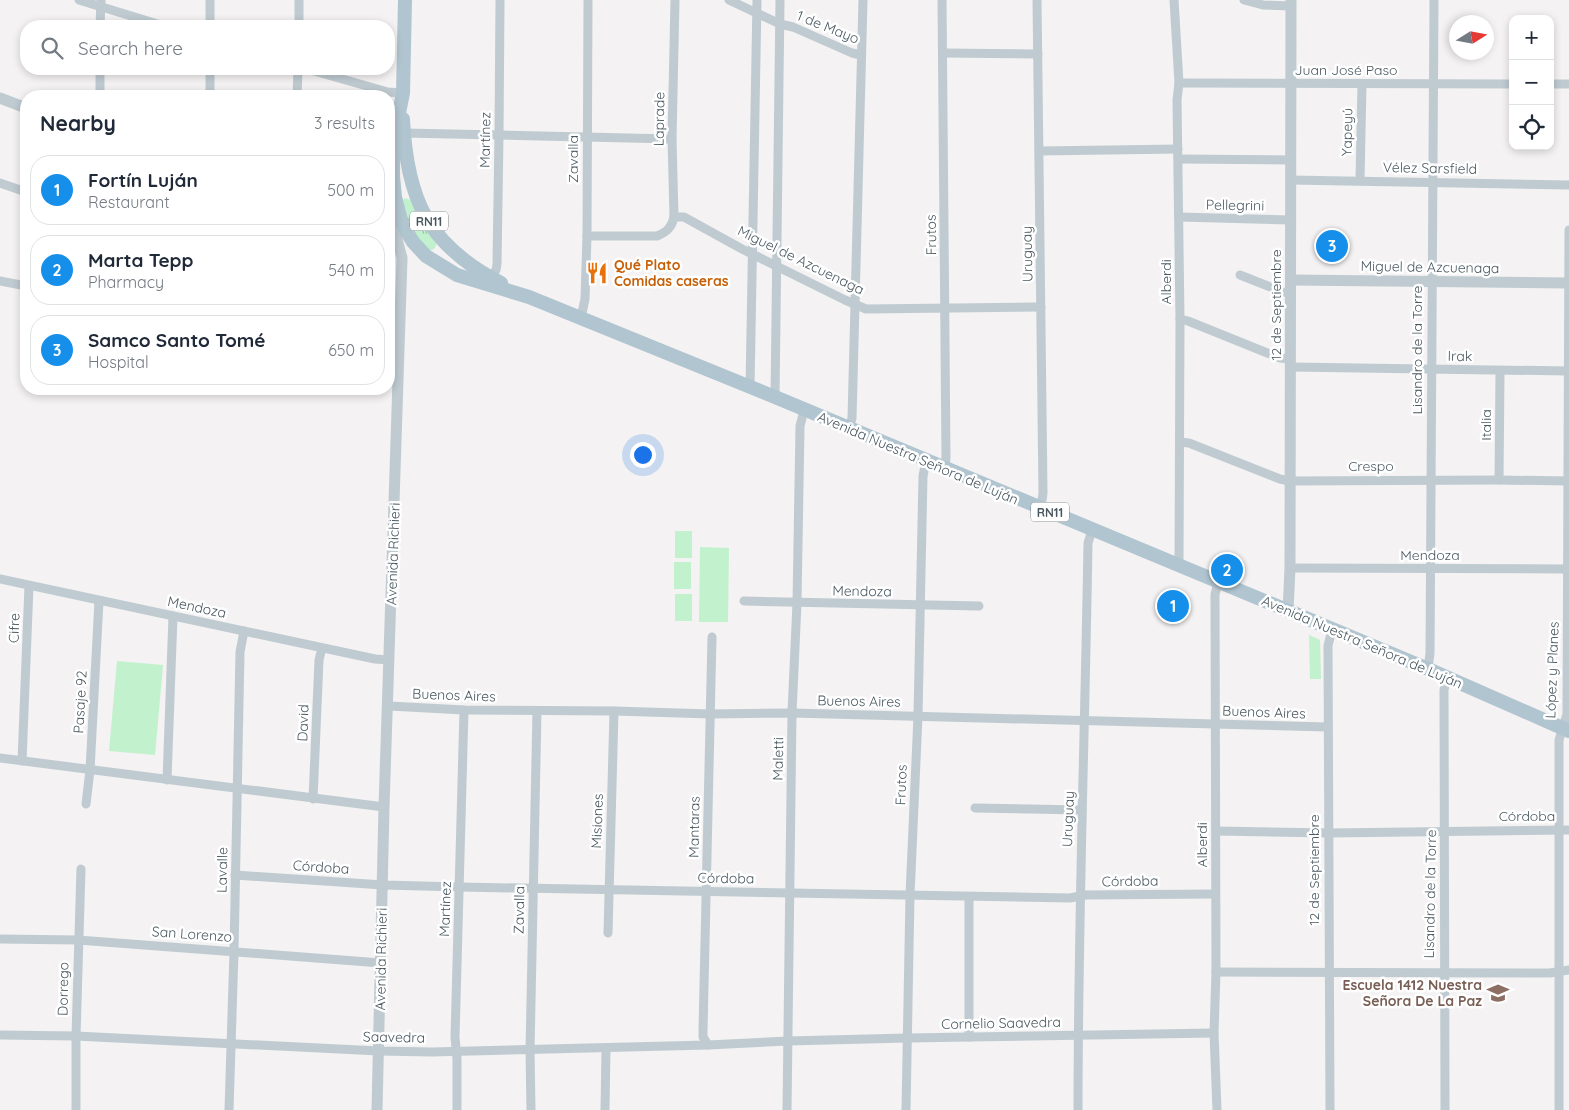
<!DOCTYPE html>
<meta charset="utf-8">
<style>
body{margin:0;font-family:Quicksand,sans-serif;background:#f2f2f3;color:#1f2937}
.controls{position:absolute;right:15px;top:15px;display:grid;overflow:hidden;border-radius:10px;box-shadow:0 2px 8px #0003}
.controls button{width:45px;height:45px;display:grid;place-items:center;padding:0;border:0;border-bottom:1px solid #e0e1e3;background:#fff;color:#1f2937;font:25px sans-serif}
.compass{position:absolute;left:1449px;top:15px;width:45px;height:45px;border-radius:50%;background:#fff;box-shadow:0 2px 8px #0003;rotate:79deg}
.you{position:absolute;left:642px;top:454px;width:18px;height:18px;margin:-12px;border:4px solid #fff;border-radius:50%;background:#1a73e8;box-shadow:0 0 0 8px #1a73e833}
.badge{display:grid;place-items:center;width:32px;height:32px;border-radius:50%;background:#168fea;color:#fff;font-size:16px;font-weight:700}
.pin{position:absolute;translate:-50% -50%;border:2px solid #fff;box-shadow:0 1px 5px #0006}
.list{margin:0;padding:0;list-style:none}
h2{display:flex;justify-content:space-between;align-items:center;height:65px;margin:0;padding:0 20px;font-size:21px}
h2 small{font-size:16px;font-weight:400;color:#747a83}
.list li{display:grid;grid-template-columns:32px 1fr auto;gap:15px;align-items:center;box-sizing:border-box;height:70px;margin:0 10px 10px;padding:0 10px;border:1px solid #e0e1e3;border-radius:20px}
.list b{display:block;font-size:19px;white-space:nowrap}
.list p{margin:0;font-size:16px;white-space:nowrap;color:#747a83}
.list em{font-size:16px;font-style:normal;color:#747a83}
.icon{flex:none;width:28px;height:28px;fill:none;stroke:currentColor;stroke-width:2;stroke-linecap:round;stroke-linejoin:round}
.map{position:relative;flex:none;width:1569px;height:1110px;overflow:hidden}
.search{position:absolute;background:#fff;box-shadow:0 2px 8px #0003;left:20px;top:20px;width:375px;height:55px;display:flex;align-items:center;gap:12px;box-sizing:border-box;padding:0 18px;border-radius:20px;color:#747a83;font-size:19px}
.panel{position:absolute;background:#fff;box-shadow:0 2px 8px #0003;left:20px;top:90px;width:375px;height:305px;border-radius:20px}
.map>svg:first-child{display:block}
.grass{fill:url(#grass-tufts)}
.park{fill:#c1f1cd}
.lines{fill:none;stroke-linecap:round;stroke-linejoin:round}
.minor{stroke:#bfcbd1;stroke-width:9}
.tertiary{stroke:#bfcbd1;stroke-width:11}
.primary{stroke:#b1c5d0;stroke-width:14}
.labels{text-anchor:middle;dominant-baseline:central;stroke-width:5;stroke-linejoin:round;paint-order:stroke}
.shield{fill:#fff;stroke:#808a90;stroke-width:1}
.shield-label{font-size:12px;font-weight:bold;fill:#495860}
.street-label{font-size:14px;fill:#495860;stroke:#fff}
.food-label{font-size:14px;font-weight:bold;fill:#c56008;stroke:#fff;text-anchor:start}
.education-label{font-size:14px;font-weight:bold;fill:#785e54;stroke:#fff;text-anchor:end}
</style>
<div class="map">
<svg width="1569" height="1110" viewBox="0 0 1569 1110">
<defs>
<pattern id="grass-tufts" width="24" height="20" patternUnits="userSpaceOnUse" patternTransform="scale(1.25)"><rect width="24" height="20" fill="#c1f1cd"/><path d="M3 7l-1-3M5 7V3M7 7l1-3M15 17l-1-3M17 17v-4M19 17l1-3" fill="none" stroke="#9fc6aa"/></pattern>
</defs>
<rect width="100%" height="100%" fill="#f4f2f2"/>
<!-- grass -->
<path class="grass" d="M405 198 414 201 437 242C436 248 434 250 428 251L411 233 402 201Z"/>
<!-- park -->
<g class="park">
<rect x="675" y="531" width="17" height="27"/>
<polygon points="700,547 729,548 728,622 699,622"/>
<rect x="674" y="562" width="17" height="27"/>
<rect x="675" y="594" width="17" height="27"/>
<polygon points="1309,635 1320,640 1321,679 1310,679"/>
<polygon points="117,661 163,665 155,755 109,751"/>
</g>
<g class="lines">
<!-- minor -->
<g class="minor">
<polyline points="79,0 164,26"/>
<polyline points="729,0 780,24 793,27 852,53 861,55"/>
<polyline points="942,0 946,457 945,469"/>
<polyline points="1037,0 1043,493 1041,508"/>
<polyline points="1174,0 1179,83 1177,100 1180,319 1179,564"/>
<polyline points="1244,0 1263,5 1291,6"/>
<polyline points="100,26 101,0"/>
<polyline points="210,26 210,0"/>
<polyline points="299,26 299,0"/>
<polyline points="943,53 1038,54"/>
<polyline points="210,69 210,96"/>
<polyline points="307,69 388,92 403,93"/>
<polyline points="1179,83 1513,84"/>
<polyline points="1550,84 1569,84"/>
<polyline points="100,96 100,69"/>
<polyline points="297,96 298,69"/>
<polyline points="404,133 672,139"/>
<polyline points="1039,151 1178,149"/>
<polyline points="1179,159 1291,160"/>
<polyline points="1291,180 1569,185"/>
<polyline points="1360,180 1362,84"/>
<polyline points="0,183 26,192"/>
<polyline points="674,217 684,217 742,249 845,300 866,309 1041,307"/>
<polyline points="1179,217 1291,220"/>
<path d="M587 236H657C667 232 672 227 674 217L672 139 675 0"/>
<polyline points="1240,275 1283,292 1291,293"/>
<polyline points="491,278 496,270 497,264 499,135 500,0"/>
<polyline points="0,281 26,286"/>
<polyline points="581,318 585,299 587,236 588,0"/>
<polyline points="1180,319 1188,321 1280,358 1291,359"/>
<polyline points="1291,367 1569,371"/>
<polyline points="750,387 757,0"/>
<polyline points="775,397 780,0"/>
<polyline points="849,429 852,418 863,0"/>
<polyline points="1180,442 1189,443 1280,479 1290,481 1499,480 1569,481"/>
<polyline points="1499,480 1500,371"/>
<polyline points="1290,568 1569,569"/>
<polyline points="0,579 375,659 389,660"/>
<polyline points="744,601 979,606"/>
<polyline points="1428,669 1430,653 1434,0"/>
<polyline points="389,706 464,710 614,711 711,714 792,713 1328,727"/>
<polyline points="0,758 384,807"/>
<polyline points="22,761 29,586"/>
<polyline points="167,780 173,616"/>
<polyline points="313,799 319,660 322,648"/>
<polyline points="86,804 90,770 99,601"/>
<polyline points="975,808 1082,810"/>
<polyline points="1216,831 1329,833 1569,830"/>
<polyline points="235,875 383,885 460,887 1070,898 1085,895 1215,894"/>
<polyline points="608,933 614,711"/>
<polyline points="0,939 78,940 381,963"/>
<polyline points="1216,972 1550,973 1569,970"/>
<polyline points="0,1035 76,1036 379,1051 432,1052 708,1045 788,1041 907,1038 1214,1033"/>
<polyline points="969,1037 969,897"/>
<polyline points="708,1045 703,1037 703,1030 712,637"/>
<polyline points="76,1110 76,1036 81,869"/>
<polyline points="229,1110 234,951 240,652 244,631"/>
<polyline points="457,1110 457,1059 455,1037 464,710"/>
<polyline points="531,1110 530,1050 537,711"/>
<polyline points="605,1110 606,1048"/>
<polyline points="787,1110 792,713 797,603 800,426 804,410"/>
<polyline points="906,1110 910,895 918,716 923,476 926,461"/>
<path d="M1078 1110C1078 921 1085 732 1088 543L1092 530"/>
<polyline points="1217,1110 1214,1033 1216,972 1215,595 1218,581"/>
<polyline points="1330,1110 1328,646 1332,629"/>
<polyline points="1445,1110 1444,690 1447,678"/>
<polyline points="1559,1110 1559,740 1567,714 1569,230"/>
</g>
<!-- tertiary -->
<g class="tertiary">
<polyline points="0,98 26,108"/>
<polyline points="1291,280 1569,283"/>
<polyline points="1288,611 1290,568 1291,0"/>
<polyline points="377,1110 384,807 402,258 396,235 398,214"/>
</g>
<!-- primary -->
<g class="primary">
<polyline points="405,0 403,93 393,144 393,177 395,197 402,224 413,242 426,256 457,275 529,297 775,397 1428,669 1569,731"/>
<path d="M403 119C407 199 427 245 501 283"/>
</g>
</g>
<!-- icons -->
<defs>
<g id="restaurant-bare" transform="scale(1.725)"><path d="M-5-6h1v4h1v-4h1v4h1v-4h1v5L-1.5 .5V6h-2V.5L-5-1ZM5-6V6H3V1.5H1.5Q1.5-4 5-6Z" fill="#e8710a" stroke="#fff" stroke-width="2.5" paint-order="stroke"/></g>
<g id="school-bare" transform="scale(1.725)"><path d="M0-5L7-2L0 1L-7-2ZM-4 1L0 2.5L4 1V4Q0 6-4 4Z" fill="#8d6e63" stroke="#fff" stroke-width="2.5" paint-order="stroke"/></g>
</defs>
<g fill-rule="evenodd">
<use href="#restaurant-bare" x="597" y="273"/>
<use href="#school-bare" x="1498" y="993"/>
</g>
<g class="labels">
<!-- shield labels -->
<g class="shield">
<rect x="410" y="211.5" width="38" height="19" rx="4"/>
<rect x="1031" y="502.5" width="38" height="19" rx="4"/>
</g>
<g class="shield-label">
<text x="429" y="221">RN11</text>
<text x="1050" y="512">RN11</text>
</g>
<!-- street labels -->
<g class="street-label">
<text transform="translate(828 27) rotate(22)">1 de Mayo</text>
<text x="1346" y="70">Juan José Paso</text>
<text transform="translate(659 119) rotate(-89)">Laprade</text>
<text transform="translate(1347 132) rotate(-89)">Yapeyú</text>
<text transform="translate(485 140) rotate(-89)">Martínez</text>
<text transform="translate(573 159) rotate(-90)">Zavalla</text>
<text transform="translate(1430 168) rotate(1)">Vélez Sarsfield</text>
<text transform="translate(1235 205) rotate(1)">Pellegrini</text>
<text transform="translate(931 235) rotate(-91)">Frutos</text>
<text transform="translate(1027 254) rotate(-91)">Uruguay</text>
<text transform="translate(801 260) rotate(26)">Miguel de Azcuenaga</text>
<text transform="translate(1430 267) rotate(1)">Miguel de Azcuenaga</text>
<text transform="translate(1166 282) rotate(-90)">Alberdi</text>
<text transform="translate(1276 305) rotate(-90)">12 de Septiembre</text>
<text transform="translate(1417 350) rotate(-90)">Lisandro de la Torre</text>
<text transform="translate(1460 356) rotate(1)">Irak</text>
<text transform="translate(1486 425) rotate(-90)">Italia</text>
<text transform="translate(918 458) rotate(23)">Avenida Nuestra Señora de Luján</text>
<text x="1371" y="466">Crespo</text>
<text transform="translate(393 554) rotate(-88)">Avenida Richieri</text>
<text x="1430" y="555">Mendoza</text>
<text transform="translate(862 591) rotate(1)">Mendoza</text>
<text transform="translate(197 607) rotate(12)">Mendoza</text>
<text transform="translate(14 628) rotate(-88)">Cifre</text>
<text transform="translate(1362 642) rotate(23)">Avenida Nuestra Señora de Luján</text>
<text transform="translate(1552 670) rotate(-88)">López y Planes</text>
<text transform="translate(454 695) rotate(2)">Buenos Aires</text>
<text transform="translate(859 701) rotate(1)">Buenos Aires</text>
<text transform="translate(80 702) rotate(-87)">Pasaje 92</text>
<text transform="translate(1264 712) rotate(2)">Buenos Aires</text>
<text transform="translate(303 723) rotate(-88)">David</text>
<text transform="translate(778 759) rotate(-89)">Maletti</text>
<text transform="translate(901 785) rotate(-88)">Frutos</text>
<text x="1527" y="816">Córdoba</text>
<text transform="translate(1068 819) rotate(-88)">Uruguay</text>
<text transform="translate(597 821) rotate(-88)">Misiones</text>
<text transform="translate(694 827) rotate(-89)">Mantaras</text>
<text transform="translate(1202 845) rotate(-90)">Alberdi</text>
<text transform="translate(321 867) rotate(4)">Córdoba</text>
<text transform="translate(222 870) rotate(-89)">Lavalle</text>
<text transform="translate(1314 870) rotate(-90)">12 de Septiembre</text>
<text transform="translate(726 878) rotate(1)">Córdoba</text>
<text transform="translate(1130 881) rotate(-1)">Córdoba</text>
<text transform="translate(1430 894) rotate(-89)">Lisandro de la Torre</text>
<text transform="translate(445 909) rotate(-88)">Martínez</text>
<text transform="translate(519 910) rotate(-89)">Zavalla</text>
<text transform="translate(192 934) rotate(4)">San Lorenzo</text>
<text transform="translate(381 959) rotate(-89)">Avenida Richieri</text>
<text transform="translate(63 989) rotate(-89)">Dorrego</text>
<text transform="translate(1001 1023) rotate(-1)">Cornelio Saavedra</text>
<text transform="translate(394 1037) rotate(1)">Saavedra</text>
</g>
<!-- food labels -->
<g class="food-label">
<text x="614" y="265">Qué Plato<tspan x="614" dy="16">Comidas caseras</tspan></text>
</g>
<!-- education labels -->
<g class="education-label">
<text x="1482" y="985">Escuela 1412 Nuestra<tspan x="1482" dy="16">Señora De La Paz</tspan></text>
</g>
</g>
</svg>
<div class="controls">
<button>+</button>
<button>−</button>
<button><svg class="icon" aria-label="locate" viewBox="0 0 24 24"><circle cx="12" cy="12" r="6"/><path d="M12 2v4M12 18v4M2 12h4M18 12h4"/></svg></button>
</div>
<svg class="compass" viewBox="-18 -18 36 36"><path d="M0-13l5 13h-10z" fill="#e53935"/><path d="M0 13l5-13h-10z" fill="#747a83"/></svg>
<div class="you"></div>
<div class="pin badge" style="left:1173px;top:606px">1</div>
<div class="pin badge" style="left:1227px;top:570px">2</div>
<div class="pin badge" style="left:1332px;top:246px">3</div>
<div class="search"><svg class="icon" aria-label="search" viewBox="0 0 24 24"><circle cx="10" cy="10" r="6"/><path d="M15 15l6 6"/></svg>Search here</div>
<section class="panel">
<h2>Nearby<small>3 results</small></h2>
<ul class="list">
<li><span class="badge">1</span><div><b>Fortín Luján</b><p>Restaurant</p></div><em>500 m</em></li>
<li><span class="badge">2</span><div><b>Marta Tepp</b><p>Pharmacy</p></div><em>540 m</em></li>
<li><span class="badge">3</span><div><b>Samco Santo Tomé</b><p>Hospital</p></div><em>650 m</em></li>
</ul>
</section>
</div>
